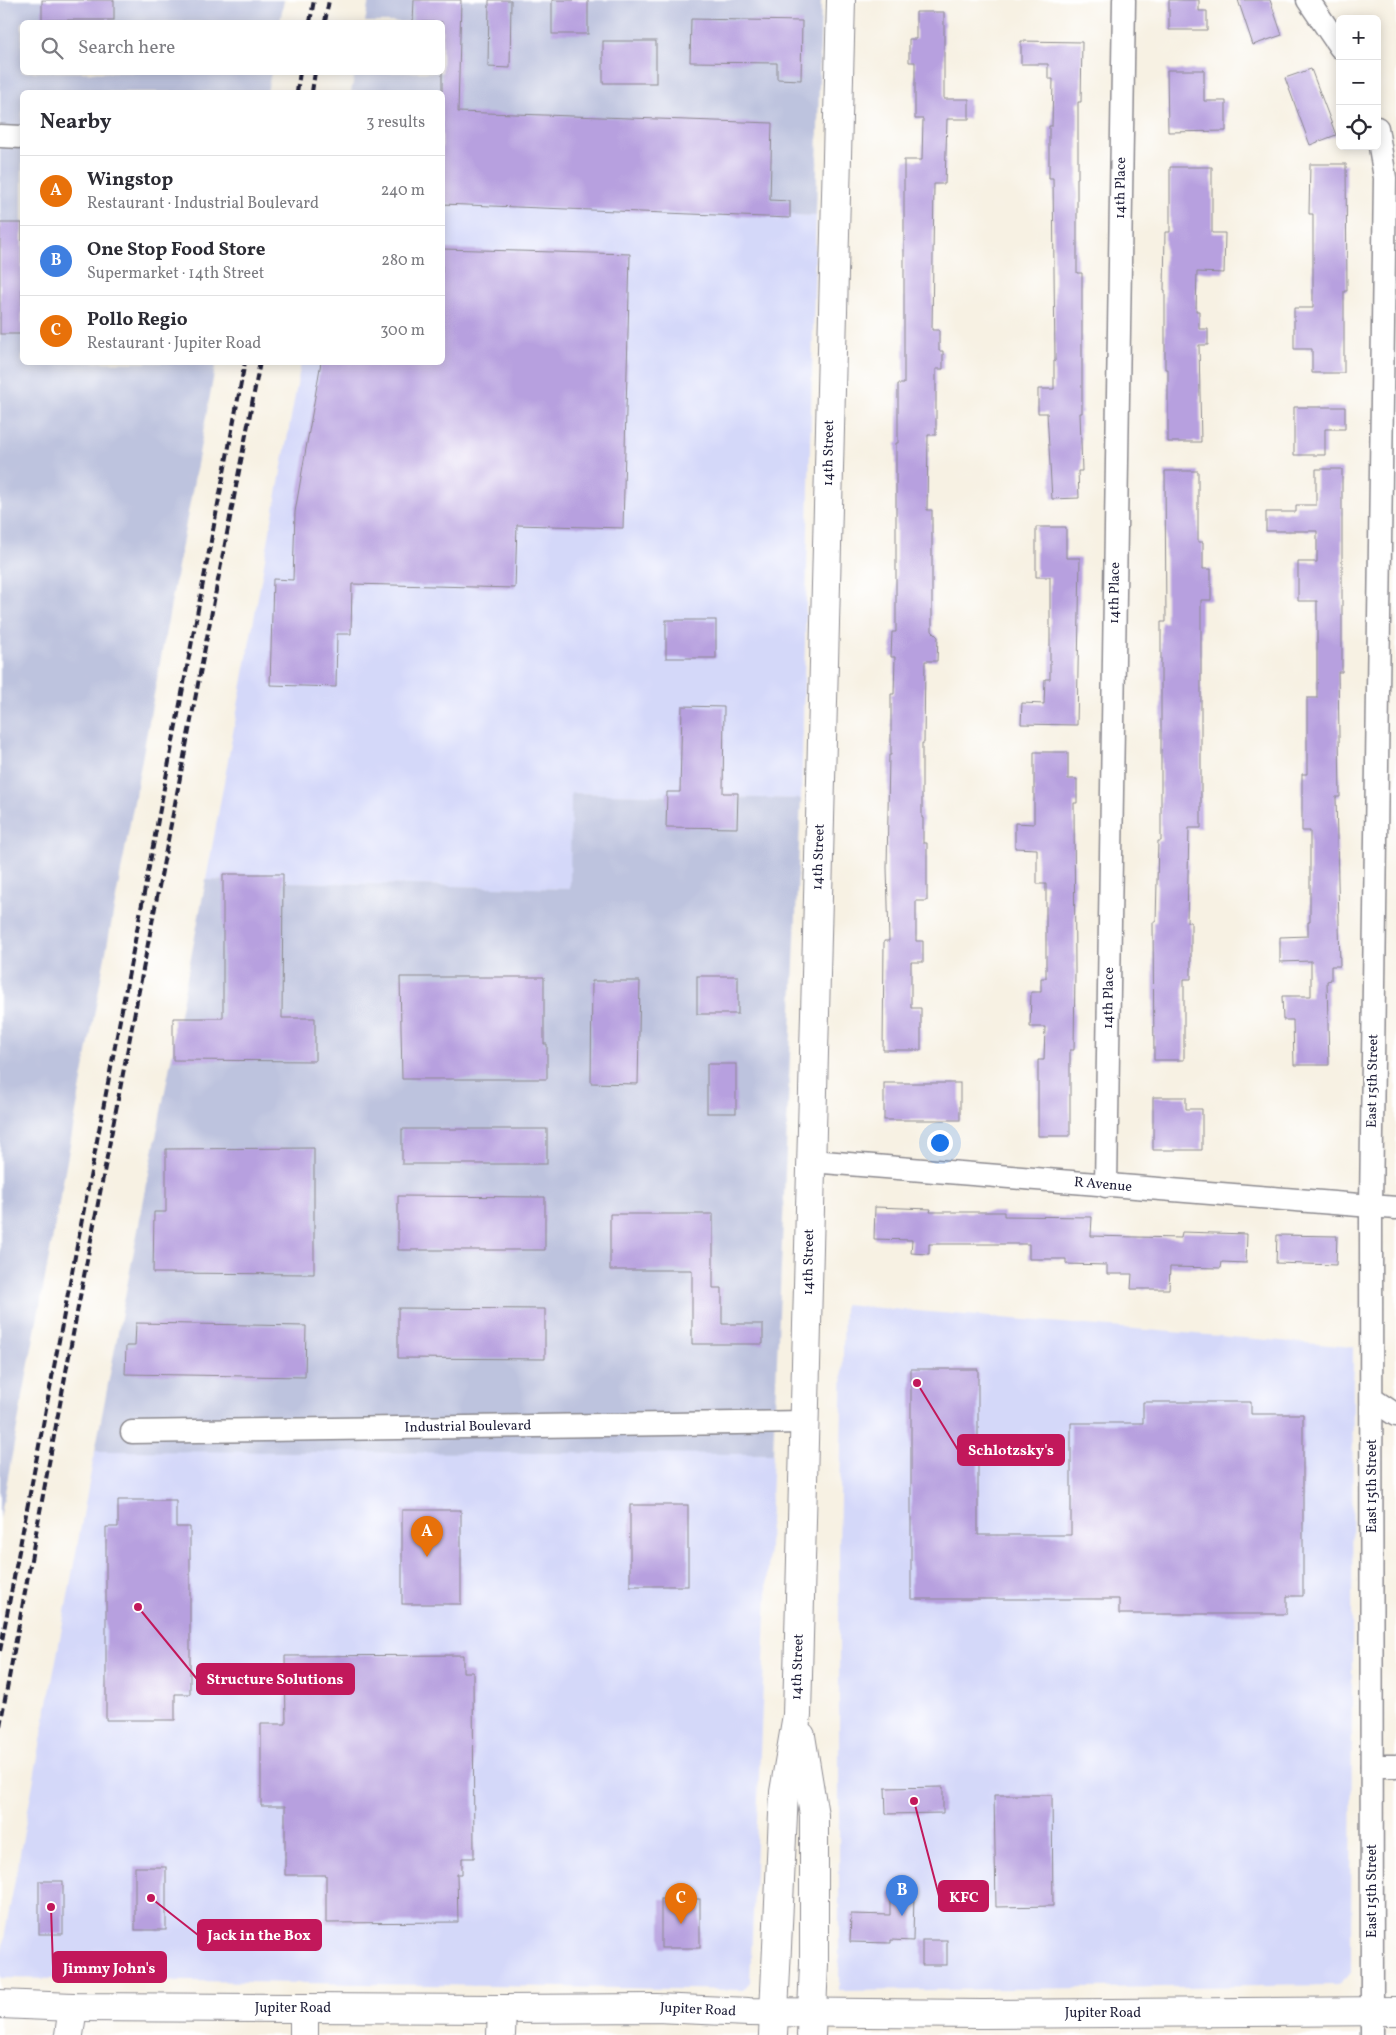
<!DOCTYPE html>
<meta charset="utf-8">
<style>
body{margin:0;font-family:Vollkorn,serif;background:#f2f2f3;color:#2b2b33}
.controls{position:absolute;right:15px;top:15px;display:grid;overflow:hidden;border-radius:8px;box-shadow:0 2px 12px #0003}
.controls button{width:45px;height:45px;display:grid;place-items:center;padding:0;border:0;border-bottom:1px solid #e1e1e2;background:#fff;color:#2b2b33;font:25px sans-serif}
.you{position:absolute;left:939px;top:1142px;width:18px;height:18px;margin:-12px;border:4px solid #fff;border-radius:50%;background:#1a73e8;box-shadow:0 0 0 8px #1a73e833}
.badge{display:grid;place-items:center;width:32px;height:32px;border-radius:50%;background:#b45309;color:#fff;font-size:16px;font-weight:700}
.pin{position:absolute;translate:-50% -41px;filter:drop-shadow(0 1px 2px #0008)}
.pin::after{content:'';position:absolute;top:26px;width:18px;height:15px;background:inherit;clip-path:polygon(0 0,100% 0,50% 100%)}
.list{margin:0;padding:0;list-style:none}
h2{display:flex;justify-content:space-between;align-items:center;height:65px;margin:0;padding:0 20px;font-size:21px}
h2 small{font-size:16px;font-weight:400;color:#7c7c81}
.list li{display:grid;grid-template-columns:32px 1fr auto;gap:15px;align-items:center;box-sizing:border-box;height:70px;padding:0 20px;border-top:1px solid #e1e1e2}
.list b{display:block;font-size:19px;white-space:nowrap}
.list p{margin:0;font-size:16px;white-space:nowrap;color:#7c7c81}
.list em{font-size:16px;font-style:normal;color:#7c7c81}
.icon{flex:none;width:28px;height:28px;fill:none;stroke:currentColor;stroke-width:2;stroke-linecap:round;stroke-linejoin:round}
.map{position:relative;flex:none;width:1396px;height:2035px;overflow:hidden}
.search{position:absolute;background:#fff;box-shadow:0 2px 12px #0003;left:20px;top:20px;width:425px;height:55px;display:flex;align-items:center;gap:12px;box-sizing:border-box;padding:0 18px;border-radius:8px;color:#7c7c81;font-size:19px}
.panel{position:absolute;background:#fff;box-shadow:0 2px 12px #0003;left:20px;top:90px;width:425px;height:275px;border-radius:8px}
.map>svg:first-child{display:block}
.built{fill:#d4d8f9}
.industrial{fill:#bdc3de}
.building{fill:#b7a0df}
.lines{fill:none;stroke-linecap:round;stroke-linejoin:round}
.minor-casing{stroke:#8c8a8f;stroke-width:25}
.secondary-casing{stroke:#8c8a8f;stroke-width:30}
.minor{stroke:#fff;stroke-width:22}
.secondary{stroke:#fff;stroke-width:28}
.rail{stroke:#22223b;stroke-width:4;stroke-dasharray:8 4;stroke-linecap:butt}
.labels{text-anchor:middle;dominant-baseline:central;stroke-width:5;stroke-linejoin:round;paint-order:stroke}
.street-label{font-size:14px;fill:#22223b;stroke:#fff}
.leader{fill:none;stroke:#c2185b;stroke-width:2}
.callout-dot{fill:#c2185b;stroke:#fff;stroke-width:2}
.callout{fill:#c2185b;stroke:#c2185b;stroke-width:2}
.callout-label{font-size:15px;text-anchor:middle;font-weight:bold;fill:#fff}
</style>
<div class="map">
<svg width="1396" height="2035" viewBox="0 0 1396 2035">
<rect width="100%" height="100%" fill="#fff"/>
<filter id="ink" filterUnits="userSpaceOnUse"><feTurbulence type="fractalNoise" baseFrequency=".02" numOctaves="2"/><feDisplacementMap in="SourceGraphic" scale="10" xChannelSelector="R" yChannelSelector="G"/><feConvolveMatrix kernelMatrix="1 2 1 2 8 2 1 2 1" color-interpolation-filters="sRGB"/></filter>
<filter id="wash" filterUnits="userSpaceOnUse"><feTurbulence type="fractalNoise" baseFrequency=".0096" numOctaves="4" result="noise"/><feDisplacementMap in="SourceGraphic" scale="20" xChannelSelector="R" yChannelSelector="G"/><feGaussianBlur stdDeviation="1.12" result="paint"/><feColorMatrix in="noise" values="0 0 0 0 0 0 0 0 0 0 0 0 0 0 0 0 0 1.4 0 .05"/><feComposite in="paint" operator="in"/></filter>
<g filter="url(#wash)">
<rect width="100%" height="100%" fill="#f7f1e3"/>
<!-- built -->
<g class="built">
<polygon points="443,200 816,216 801,799 571,793 571,889 206,880 301,363 442,362"/>
<polygon points="844,1305 1353,1347 1351,1973 1338,1985 839,1991 839,1547"/>
<polygon points="450,1447 773,1454 750,1982 743,1990 0,1978 0,1960 95,1451"/>
</g>
<!-- industrial -->
<g class="industrial">
<polygon points="0,0 284,0 280,22 22,22 22,72 271,73 267,92 22,92 22,362 216,363 0,1519"/>
<polygon points="369,0 821,0 816,216 443,200 442,92 351,92 355,73 442,72 442,22 365,22"/>
<polygon points="571,793 801,799 773,1454 95,1451 206,880 570,889"/>
</g>
<g id="blocks">
<!-- building -->
<g class="building">
<rect x="42" y="0" width="72" height="20"/>
<polygon points="414,0 461,0 458,112 772,123 770,200 790,201 790,218 442,204 442,22 413,22"/>
<polygon points="489,0 511,0 510,68 488,67"/>
<rect x="552" y="0" width="36" height="34"/>
<polygon points="1169,0 1199,0 1199,11 1207,11 1207,30 1169,30"/>
<polygon points="1238,0 1270,0 1282,35 1253,45"/>
<polygon points="916,12 944,12 944,99 969,99 969,119 947,119 945,184 934,184 932,330 939,330 939,351 943,351 943,369 936,369 936,435 928,435 927,510 932,510 932,631 938,637 937,661 925,661 924,743 922,743 922,818 923,818 923,843 927,843 927,901 916,901 916,941 923,941 923,962 911,962 911,1008 921,1008 921,1050 883,1050 884,941 889,941 887,868 889,755 891,755 891,694 894,694 895,657 891,657 892,632 896,632 896,443 898,443 898,384 904,384 904,160 922,160 923,119 915,119 915,62 909,62 909,39 916,39"/>
<polygon points="691,19 802,21 801,80 777,79 777,63 690,62"/>
<rect x="603" y="41" width="53" height="42"/>
<polygon points="1021,41 1082,42 1081,102 1078,102 1078,178 1077,178 1077,273 1082,273 1082,413 1080,413 1082,471 1078,471 1079,498 1052,499 1047,413 1038,413 1038,389 1054,389 1054,361 1055,361 1053,178 1049,178 1049,126 1052,126 1053,79 1048,79 1048,64 1021,64"/>
<polygon points="1311,69 1336,135 1310,145 1285,78"/>
<polygon points="1167,70 1204,70 1204,101 1226,101 1226,131 1168,132"/>
<polygon points="1310,164 1346,164 1347,291 1344,291 1344,373 1312,373 1312,349 1294,349 1294,308 1313,308 1313,214 1309,214"/>
<polygon points="1170,167 1212,167 1212,233 1225,233 1224,273 1197,272 1196,311 1199,311 1199,329 1208,329 1208,345 1199,345 1201,442 1168,442 1168,369 1165,369 1165,290 1164,290 1165,232 1170,232"/>
<rect x="0" y="223" width="22" height="111"/>
<polygon points="442,249 630,254 623,528 517,525 515,588 352,584 351,634 337,634 336,687 270,685 273,579 293,580 295,512 321,362 442,362"/>
<polygon points="1294,407 1345,407 1345,429 1325,429 1325,455 1294,455"/>
<polygon points="1316,469 1342,469 1342,672 1338,672 1340,797 1336,797 1340,966 1331,966 1331,980 1327,981 1329,1065 1294,1065 1293,1020 1283,1020 1282,996 1311,996 1311,961 1280,962 1280,937 1308,936 1308,922 1310,922 1310,831 1302,831 1302,774 1307,774 1307,698 1317,698 1317,601 1298,601 1298,562 1317,562 1317,531 1266,531 1266,512 1296,512 1296,505 1316,505"/>
<polygon points="1165,471 1198,471 1198,542 1203,542 1203,569 1211,569 1211,600 1201,600 1201,828 1189,828 1187,922 1191,922 1191,979 1184,979 1184,1060 1154,1060 1153,922 1156,922 1158,841 1161,841 1161,622 1166,622"/>
<polygon points="1036,527 1066,527 1066,558 1080,558 1077,725 1021,724 1022,703 1044,704 1045,679 1050,679 1050,577 1036,577"/>
<rect x="666" y="620" width="50" height="38"/>
<polygon points="682,706 724,707 723,793 738,793 737,828 666,827 667,792 680,792"/>
<polygon points="1034,752 1068,752 1068,779 1077,779 1077,803 1074,803 1075,971 1074,1050 1070,1050 1070,1136 1038,1136 1038,1060 1044,1060 1045,1027 1030,1027 1031,992 1041,992 1041,978 1046,978 1046,884 1037,884 1037,849 1015,848 1015,823 1034,824"/>
<polygon points="223,874 283,874 282,1018 315,1018 315,1061 173,1060 173,1018 223,1018"/>
<rect x="697" y="976" width="41" height="38"/>
<polygon points="400,977 544,977 544,1044 547,1044 547,1079 402,1079"/>
<polygon points="592,981 640,981 638,1084 591,1083"/>
<rect x="707" y="1064" width="29" height="49"/>
<rect x="884" y="1083" width="76" height="37"/>
<polygon points="1153,1097 1186,1097 1186,1109 1202,1109 1202,1150 1153,1150"/>
<rect x="402" y="1129" width="145" height="35"/>
<polygon points="314,1148 314,1274 153,1273 154,1212 166,1212 166,1149"/>
<polygon points="398,1196 545,1197 545,1250 398,1250"/>
<polygon points="875,1207 931,1209 930,1212 1004,1212 1004,1216 1092,1217 1091,1236 1181,1238 1182,1232 1247,1234 1246,1263 1222,1262 1221,1268 1170,1267 1169,1289 1131,1289 1132,1274 1107,1274 1107,1265 1066,1264 1066,1259 1029,1259 1029,1244 929,1244 929,1254 911,1253 912,1240 874,1239"/>
<polygon points="610,1214 713,1214 713,1288 722,1288 722,1324 763,1324 763,1344 692,1344 692,1270 610,1270"/>
<polygon points="1277,1235 1337,1236 1336,1265 1276,1263"/>
<polygon points="398,1308 545,1309 545,1359 398,1358"/>
<polygon points="136,1323 306,1326 305,1377 125,1374 126,1346 135,1346"/>
<polygon points="911,1369 978,1369 978,1535 1071,1535 1071,1423 1143,1423 1143,1402 1251,1402 1251,1414 1303,1414 1303,1596 1287,1596 1287,1614 1119,1614 1119,1599 911,1599"/>
<polygon points="118,1500 176,1500 176,1527 190,1527 190,1694 175,1694 175,1720 106,1720 106,1527 118,1527"/>
<rect x="630" y="1505" width="58" height="81"/>
<rect x="402" y="1510" width="59" height="94"/>
<polygon points="463,1655 463,1672 473,1672 474,1858 462,1858 462,1874 457,1874 458,1922 326,1923 326,1875 285,1875 285,1806 261,1806 261,1724 286,1724 285,1656"/>
<polygon points="943,1787 943,1813 886,1814 885,1788"/>
<polygon points="994,1795 1052,1795 1053,1906 996,1907"/>
<rect x="135" y="1867" width="31" height="63"/>
<rect x="39" y="1881" width="24" height="53"/>
<polygon points="890,1892 914,1892 913,1941 891,1940 891,1943 850,1942 851,1914 890,1915"/>
<rect x="661" y="1899" width="39" height="49"/>
<rect x="922" y="1940" width="25" height="25"/>
</g>
</g>
</g>
<g filter="url(#ink)">
<use href="#blocks" fill-opacity="0" stroke="#8c8a8f" stroke-width="1"/>
<g class="lines">
<!-- minor casing -->
<g class="minor-casing">
<g id="minor">
<polyline points="1308,0 1340,47"/>
<polyline points="0,136 22,137"/>
<polyline points="811,1161 1396,1208"/>
<polyline points="1106,1186 1124,0"/>
<polyline points="1372,1399 1396,1415"/>
<polyline points="132,1432 804,1422"/>
<polyline points="1372,1766 1396,1766"/>
<polyline points="1372,2035 1371,1206 1385,178 1377,128"/>
</g>
</g>
<!-- secondary casing -->
<g class="secondary-casing">
<g id="secondary">
<polyline points="801,1736 814,1815 814,1964 811,2035"/>
<polyline points="0,2004 73,2007 502,2009 656,2008 749,2012 982,2014 1396,2011"/>
<polyline points="304,2008 304,2035"/>
<polyline points="69,2035 73,2007"/>
<polyline points="501,2035 502,2009"/>
<polyline points="773,2035 784,1792 797,1715 841,0"/>
</g>
</g>
<!-- minor -->
<use href="#minor" class="minor"/>
<!-- secondary -->
<use href="#secondary" class="secondary"/>
<!-- rail -->
<g class="rail">
<polyline points="310,22 314,0"/>
<polyline points="325,22 329,0"/>
<polyline points="297,92 300,72"/>
<polyline points="312,92 315,72"/>
<polyline points="0,1651 245,362"/>
<polyline points="0,1726 79,1302 260,362"/>
</g>
</g>
</g>
<g class="labels">
<!-- street labels -->
<g class="street-label">
<text transform="translate(1121 188) rotate(-89)">14th Place</text>
<text transform="translate(829 453) rotate(-89)">14th Street</text>
<text transform="translate(1115 593) rotate(-89)">14th Place</text>
<text transform="translate(819 857) rotate(-88)">14th Street</text>
<text transform="translate(1109 998) rotate(-89)">14th Place</text>
<text transform="translate(1373 1081) rotate(-89)">East 15th Street</text>
<text transform="translate(1103 1185) rotate(5)">R Avenue</text>
<text transform="translate(809 1262) rotate(-89)">14th Street</text>
<text transform="translate(468 1427) rotate(-1)">Industrial Boulevard</text>
<text transform="translate(1372 1486) rotate(-90)">East 15th Street</text>
<text transform="translate(798 1667) rotate(-88)">14th Street</text>
<text transform="translate(1372 1891) rotate(-90)">East 15th Street</text>
<text x="293" y="2008">Jupiter Road</text>
<text transform="translate(698 2010) rotate(3)">Jupiter Road</text>
<text x="1103" y="2013">Jupiter Road</text>
</g>
</g>
<!-- callouts -->
<path class="leader" d="M917 1383L958 1450M138 1607L197 1679M914 1801L939 1896M151 1898L198 1935M51 1907L53 1967"/>
<g class="callout-dot">
<circle cx="917" cy="1383" r="5"/>
<circle cx="138" cy="1607" r="5"/>
<circle cx="914" cy="1801" r="5"/>
<circle cx="151" cy="1898" r="5"/>
<circle cx="51" cy="1907" r="5"/>
</g>
<g class="callout">
<rect x="958" y="1435" width="106" height="30" rx="5"/>
<rect x="197" y="1664" width="157" height="30" rx="5"/>
<rect x="939" y="1881" width="49" height="30" rx="5"/>
<rect x="198" y="1920" width="123" height="30" rx="5"/>
<rect x="53" y="1952" width="113" height="30" rx="5"/>
</g>
<g class="callout-label">
<text x="1011" y="1455">Schlotzsky's</text>
<text x="275" y="1684">Structure Solutions</text>
<text x="964" y="1902">KFC</text>
<text x="259" y="1940">Jack in the Box</text>
<text x="109" y="1973">Jimmy John's</text>
</g>
</svg>
<div class="controls">
<button>+</button>
<button>−</button>
<button><svg class="icon" aria-label="locate" viewBox="0 0 24 24"><circle cx="12" cy="12" r="6"/><path d="M12 2v4M12 18v4M2 12h4M18 12h4"/></svg></button>
</div>
<div class="you"></div>
<div class="pin badge" style="left:427px;top:1557px;background:#e8710a">A</div>
<div class="pin badge" style="left:902px;top:1916px;background:#3f7fe0">B</div>
<div class="pin badge" style="left:681px;top:1924px;background:#e8710a">C</div>
<div class="search"><svg class="icon" aria-label="search" viewBox="0 0 24 24"><circle cx="10" cy="10" r="6"/><path d="M15 15l6 6"/></svg>Search here</div>
<section class="panel">
<h2>Nearby<small>3 results</small></h2>
<ul class="list">
<li><span class="badge" style="background:#e8710a">A</span><div><b>Wingstop</b><p>Restaurant · Industrial Boulevard</p></div><em>240 m</em></li>
<li><span class="badge" style="background:#3f7fe0">B</span><div><b>One Stop Food Store</b><p>Supermarket · 14th Street</p></div><em>280 m</em></li>
<li><span class="badge" style="background:#e8710a">C</span><div><b>Pollo Regio</b><p>Restaurant · Jupiter Road</p></div><em>300 m</em></li>
</ul>
</section>
</div>
